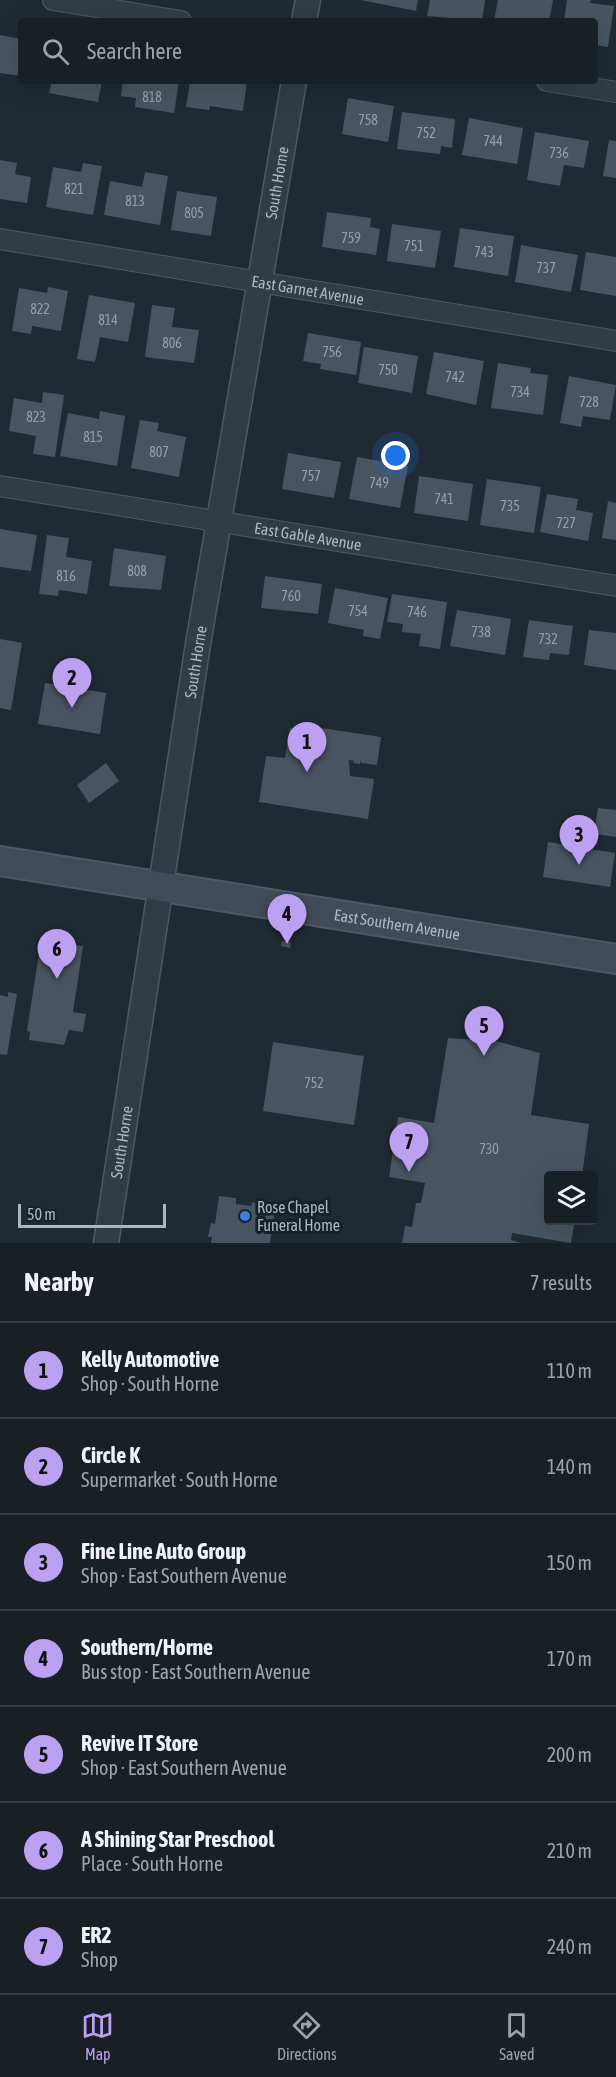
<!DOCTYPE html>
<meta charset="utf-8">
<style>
body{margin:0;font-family:"Asap Condensed",sans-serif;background:#252d32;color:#f1f3f6}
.controls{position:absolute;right:18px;bottom:18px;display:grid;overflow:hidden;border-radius:6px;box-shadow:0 6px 24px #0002}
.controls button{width:54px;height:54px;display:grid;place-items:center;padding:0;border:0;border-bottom:2px solid #363e43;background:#182026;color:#f1f3f6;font:30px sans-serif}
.scale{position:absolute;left:18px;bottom:15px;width:148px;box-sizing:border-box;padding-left:6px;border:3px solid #adb6c1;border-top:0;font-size:16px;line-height:21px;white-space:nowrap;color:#adb6c1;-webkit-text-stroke:4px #192128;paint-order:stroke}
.you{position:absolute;left:396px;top:456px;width:21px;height:21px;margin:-15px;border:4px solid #fff;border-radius:50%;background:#1a73e8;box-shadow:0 0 0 9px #1a73e833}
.badge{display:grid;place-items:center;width:39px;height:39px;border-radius:50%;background:#bca0f2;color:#111;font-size:20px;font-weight:700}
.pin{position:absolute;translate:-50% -50px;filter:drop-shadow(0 2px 3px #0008)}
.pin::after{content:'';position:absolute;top:32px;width:21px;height:18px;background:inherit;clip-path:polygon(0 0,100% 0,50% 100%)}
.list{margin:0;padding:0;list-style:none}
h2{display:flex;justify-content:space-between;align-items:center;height:78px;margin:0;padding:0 24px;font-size:26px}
h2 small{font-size:20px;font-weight:400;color:#9fa3a7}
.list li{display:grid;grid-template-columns:39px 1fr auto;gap:18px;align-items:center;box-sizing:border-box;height:96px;padding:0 24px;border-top:2px solid #363e43}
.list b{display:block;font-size:22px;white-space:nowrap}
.list p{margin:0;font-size:20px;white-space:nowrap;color:#9fa3a7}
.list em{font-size:20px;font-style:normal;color:#9fa3a7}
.icon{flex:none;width:33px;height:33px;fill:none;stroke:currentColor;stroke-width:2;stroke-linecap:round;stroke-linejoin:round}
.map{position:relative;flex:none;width:616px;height:1243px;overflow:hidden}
.search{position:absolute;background:#182026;box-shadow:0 6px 24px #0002;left:18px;right:18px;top:18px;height:66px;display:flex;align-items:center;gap:15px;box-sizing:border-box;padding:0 21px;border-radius:6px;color:#9fa3a7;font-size:22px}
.sheet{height:750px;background:#182026}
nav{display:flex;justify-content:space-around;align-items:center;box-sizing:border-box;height:84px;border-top:2px solid #363e43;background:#182026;font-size:16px;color:#9fa3a7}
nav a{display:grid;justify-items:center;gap:3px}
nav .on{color:#bca0f2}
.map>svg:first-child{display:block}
.building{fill:#48545f}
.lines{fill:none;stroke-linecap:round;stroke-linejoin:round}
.minor-casing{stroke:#505962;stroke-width:22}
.tertiary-casing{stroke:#505962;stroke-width:27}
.secondary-casing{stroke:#505962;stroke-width:32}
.minor{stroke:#333c44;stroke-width:20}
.tertiary{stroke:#333c44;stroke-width:24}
.secondary{stroke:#414b57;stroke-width:28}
.shop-dot{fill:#3f7fe0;stroke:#192128;stroke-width:2}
.labels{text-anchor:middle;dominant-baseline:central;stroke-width:6;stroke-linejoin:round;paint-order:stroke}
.number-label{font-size:14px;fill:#949ea8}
.street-label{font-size:16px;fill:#adb6c1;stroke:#192128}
.poi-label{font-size:16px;fill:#adb6c1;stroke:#192128;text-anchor:start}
</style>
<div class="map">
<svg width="616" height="1243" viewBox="0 0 616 1243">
<rect width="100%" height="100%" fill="#202a33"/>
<!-- building -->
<g class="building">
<polygon points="361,0 418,0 416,11"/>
<polygon points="430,0 485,0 482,21 427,16"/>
<polygon points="498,0 553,0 549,21 494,21"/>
<polygon points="567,0 591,0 590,3 614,6 608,47 595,45 595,21 564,21"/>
<polygon points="0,35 21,39 21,76 0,73"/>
<polygon points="52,81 102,81 98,102 49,93"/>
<polygon points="123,81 179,81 174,113 135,107 136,98 121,96"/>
<polygon points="190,81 247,81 243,111 210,106 209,110 186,107"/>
<polygon points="348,98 394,106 388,142 342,134"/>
<polygon points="402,112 455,119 452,148 441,146 440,154 397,149"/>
<polygon points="469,118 523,128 517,164 462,155"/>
<polygon points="535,132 589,141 584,168 564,165 560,186 527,180"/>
<polygon points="609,140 616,141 616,178 603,176"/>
<polygon points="0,160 17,163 15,174 31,177 27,203 0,199"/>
<polygon points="83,163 102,166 93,215 46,207 53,167 81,172"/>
<polygon points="145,172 168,176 160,225 104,215 110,181 142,187"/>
<polygon points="177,191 217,197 211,236 171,230"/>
<polygon points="327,212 371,218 370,227 380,229 376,255 322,247"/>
<polygon points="392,224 441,231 435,268 387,261"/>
<polygon points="460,228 514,236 508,276 454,267"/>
<polygon points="521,245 578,255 571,292 515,282"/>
<polygon points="586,252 616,257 616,296 580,290"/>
<polygon points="48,287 68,291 61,331 32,326 31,334 12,331 19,288 47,293"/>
<polygon points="89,295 135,303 128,342 100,337 95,362 77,359"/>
<polygon points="152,305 175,308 172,327 199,330 194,363 145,357"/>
<polygon points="308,333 361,342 356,375 320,369 321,364 303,361"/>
<polygon points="364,347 418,356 412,393 358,383"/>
<polygon points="434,352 484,361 476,405 426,394"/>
<polygon points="498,363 531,368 530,373 548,375 543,415 491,408"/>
<polygon points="569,376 616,385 610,420 583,416 581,427 560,423"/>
<polygon points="43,392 64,395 55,457 33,454 36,436 9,431 14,398 42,403"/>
<polygon points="100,411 125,416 117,466 60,456 68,413 99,419"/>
<polygon points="140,420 159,423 157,431 186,437 179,477 131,468"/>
<polygon points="288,453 341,462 334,498 282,489"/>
<polygon points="357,457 408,466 400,508 349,499"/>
<polygon points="419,476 473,484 468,521 414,513"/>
<polygon points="487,479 541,487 534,533 480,525"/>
<polygon points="547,494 578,499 576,510 593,513 588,541 540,532"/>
<polygon points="608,501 616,503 616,540 602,538"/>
<polygon points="0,529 37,535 31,571 0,567"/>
<polygon points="47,535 69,538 66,557 92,561 87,594 59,590 58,596 39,594"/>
<polygon points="114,548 166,556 161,590 109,586"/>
<polygon points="265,576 322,584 318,614 261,608"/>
<polygon points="335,588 388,598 380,639 363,636 364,630 328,623"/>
<polygon points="392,594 447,602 440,649 419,646 421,634 402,632 403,624 387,622"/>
<polygon points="457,610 511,619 505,655 450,646"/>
<polygon points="529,620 573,626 569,655 550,653 549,660 523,657"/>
<polygon points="589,630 616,633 616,670 584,665"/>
<polygon points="0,639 22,643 11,710 0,708"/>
<polygon points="45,683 106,693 100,734 38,724"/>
<polygon points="308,726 381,737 377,765 361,763 360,760 360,764 353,763 354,761 349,760 350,776 374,779 368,819 259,802 266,756 285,758 290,728 307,731"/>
<polygon points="106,763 119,781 89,803 77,785"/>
<polygon points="598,808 616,810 616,837 594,834"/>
<polygon points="548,842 615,853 610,887 543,877"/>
<polygon points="41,940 83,946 73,1012 86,1014 83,1032 69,1030 64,1045 29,1040 30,1032 27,1031"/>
<polygon points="282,941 291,942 290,948 281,946"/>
<polygon points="8,992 17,994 7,1055 0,1054 0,995 8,997"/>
<polygon points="448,1038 496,1041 540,1053 531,1115 589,1124 582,1176 548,1176 548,1220 575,1220 571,1243 512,1233 511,1240 522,1243 402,1243 405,1226 412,1227 416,1203 421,1203 425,1183 389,1177 398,1117 434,1123"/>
<polygon points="273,1042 364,1056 354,1125 263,1111"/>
<polygon points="219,1196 236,1198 236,1204 251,1206 252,1202 260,1204 260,1207 275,1210 270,1243 211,1243 212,1237 208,1237 211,1223 215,1224"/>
</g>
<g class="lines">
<!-- minor casing -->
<g class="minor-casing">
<g id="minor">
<polyline points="53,0 181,21"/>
<polyline points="547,81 616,92"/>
<path id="s1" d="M0 239 616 341"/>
<path id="s2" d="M0 486 616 586"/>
</g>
</g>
<!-- tertiary casing -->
<g class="tertiary-casing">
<g id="tertiary">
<polyline points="304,21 308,0"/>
<path id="s3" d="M106 1243 198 644 294 81"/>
</g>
</g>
<!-- secondary casing -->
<g class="secondary-casing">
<g id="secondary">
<path id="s4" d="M0 861 616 959"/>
</g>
</g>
<!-- minor -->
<use href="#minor" class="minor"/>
<!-- tertiary -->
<use href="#tertiary" class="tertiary"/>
<!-- secondary -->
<use href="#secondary" class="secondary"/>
</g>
<!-- markers -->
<circle class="shop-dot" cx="245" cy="1216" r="6"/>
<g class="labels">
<!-- number labels -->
<g class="number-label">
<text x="152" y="97">818</text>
<text x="368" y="120">758</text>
<text x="426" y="133">752</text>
<text x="493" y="141">744</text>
<text x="559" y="153">736</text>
<text x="74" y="189">821</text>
<text x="135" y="201">813</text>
<text x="194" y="213">805</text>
<text x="351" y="238">759</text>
<text x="414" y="246">751</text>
<text x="484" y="252">743</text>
<text x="546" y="268">737</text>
<text x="40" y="309">822</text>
<text x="108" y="320">814</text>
<text x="172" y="343">806</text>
<text x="332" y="352">756</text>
<text x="388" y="370">750</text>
<text x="455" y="377">742</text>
<text x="520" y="392">734</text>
<text x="589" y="402">728</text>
<text x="36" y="417">823</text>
<text x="93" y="437">815</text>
<text x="159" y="452">807</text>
<text x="311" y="476">757</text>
<text x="379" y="483">749</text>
<text x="444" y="499">741</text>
<text x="510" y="506">735</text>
<text x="566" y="523">727</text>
<text x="137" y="571">808</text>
<text x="66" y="576">816</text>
<text x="291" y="596">760</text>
<text x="358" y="611">754</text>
<text x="417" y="612">746</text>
<text x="481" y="632">738</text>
<text x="548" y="639">732</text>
<text x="314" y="1083">752</text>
<text x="489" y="1149">730</text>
</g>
<!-- street labels -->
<g class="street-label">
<text stroke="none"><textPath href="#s3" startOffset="1074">South Horne</textPath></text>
<text stroke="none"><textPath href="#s1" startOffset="312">East Garnet Avenue</textPath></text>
<text stroke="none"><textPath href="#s2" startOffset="312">East Gable Avenue</textPath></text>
<text stroke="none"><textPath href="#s3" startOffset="588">South Horne</textPath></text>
<text stroke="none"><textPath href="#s4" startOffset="402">East Southern Avenue</textPath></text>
<text stroke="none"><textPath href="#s3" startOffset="102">South Horne</textPath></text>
</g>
<!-- poi labels -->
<g class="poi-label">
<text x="257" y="1207">Rose Chapel<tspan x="257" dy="18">Funeral Home</tspan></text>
</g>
</g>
</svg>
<div class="controls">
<button><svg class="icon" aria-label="layers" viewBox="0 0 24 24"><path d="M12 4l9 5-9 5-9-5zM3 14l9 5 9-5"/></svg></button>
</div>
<div class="scale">50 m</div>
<div class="you"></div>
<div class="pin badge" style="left:307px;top:772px">1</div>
<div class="pin badge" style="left:72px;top:708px">2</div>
<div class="pin badge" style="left:579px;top:865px">3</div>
<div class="pin badge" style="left:287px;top:944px">4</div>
<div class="pin badge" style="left:484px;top:1056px">5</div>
<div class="pin badge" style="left:57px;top:979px">6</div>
<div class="pin badge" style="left:409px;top:1172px">7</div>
<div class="search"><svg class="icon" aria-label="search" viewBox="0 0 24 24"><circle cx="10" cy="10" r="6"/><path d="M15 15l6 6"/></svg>Search here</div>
</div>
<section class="sheet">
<h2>Nearby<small>7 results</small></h2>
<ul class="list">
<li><span class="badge">1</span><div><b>Kelly Automotive</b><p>Shop · South Horne</p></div><em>110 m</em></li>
<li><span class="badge">2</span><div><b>Circle K</b><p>Supermarket · South Horne</p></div><em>140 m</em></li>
<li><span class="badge">3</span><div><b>Fine Line Auto Group</b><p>Shop · East Southern Avenue</p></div><em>150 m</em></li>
<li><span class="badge">4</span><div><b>Southern/Horne</b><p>Bus stop · East Southern Avenue</p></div><em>170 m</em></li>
<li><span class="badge">5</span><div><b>Revive IT Store</b><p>Shop · East Southern Avenue</p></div><em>200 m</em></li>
<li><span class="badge">6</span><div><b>A Shining Star Preschool</b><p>Place · South Horne</p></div><em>210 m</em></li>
<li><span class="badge">7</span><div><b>ER2</b><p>Shop</p></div><em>240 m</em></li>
</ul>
</section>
<nav>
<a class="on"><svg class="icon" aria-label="map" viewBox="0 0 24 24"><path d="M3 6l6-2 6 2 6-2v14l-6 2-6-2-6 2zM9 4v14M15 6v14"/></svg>Map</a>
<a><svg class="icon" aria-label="directions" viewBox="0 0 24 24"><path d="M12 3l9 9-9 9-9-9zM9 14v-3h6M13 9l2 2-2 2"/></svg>Directions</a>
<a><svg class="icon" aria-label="saved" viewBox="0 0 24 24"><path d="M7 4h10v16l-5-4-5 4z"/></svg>Saved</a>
</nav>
